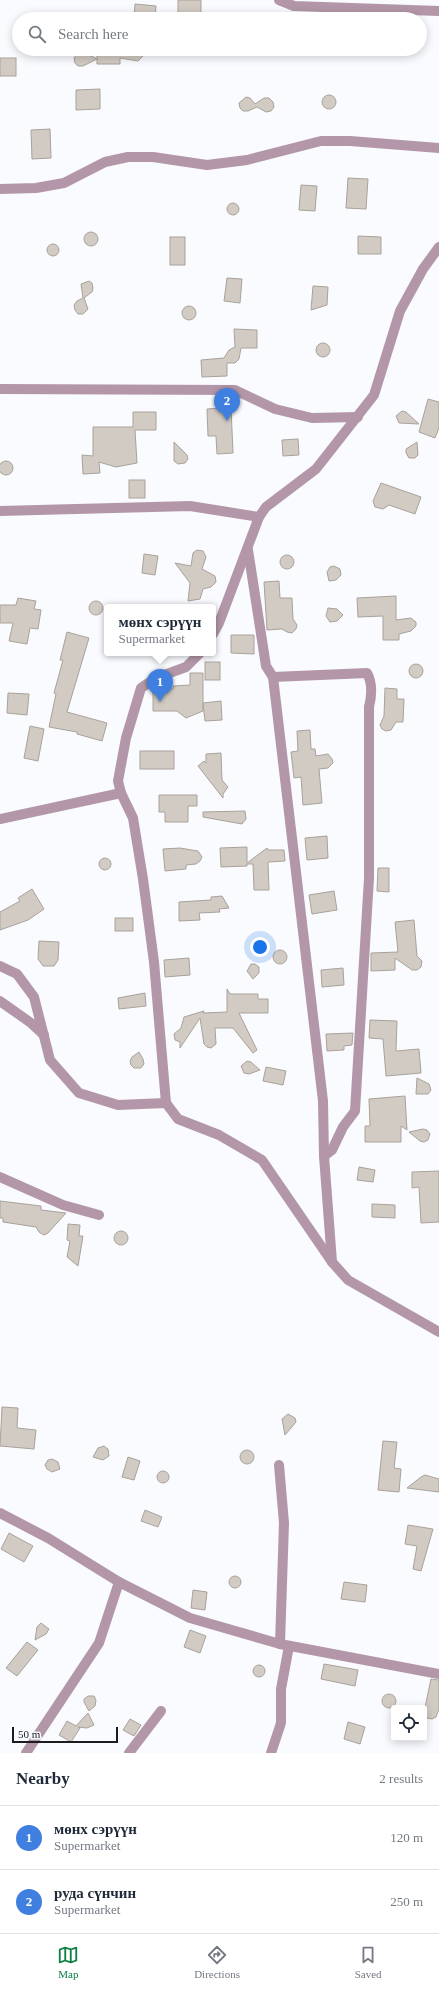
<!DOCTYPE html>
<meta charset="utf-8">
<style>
body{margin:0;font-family:Georgia,serif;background:#f6f6f7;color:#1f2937}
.controls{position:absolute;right:12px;bottom:12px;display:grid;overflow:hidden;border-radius:4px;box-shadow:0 2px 10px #0003}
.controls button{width:36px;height:36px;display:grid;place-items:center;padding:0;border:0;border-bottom:1px solid #e0e1e3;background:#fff;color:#1f2937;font:20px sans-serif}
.scale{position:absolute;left:12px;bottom:10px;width:106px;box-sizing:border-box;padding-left:4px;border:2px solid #1b1c20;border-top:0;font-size:11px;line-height:14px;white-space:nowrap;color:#1b1c20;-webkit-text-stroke:3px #f9fbfe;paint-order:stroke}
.you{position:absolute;left:260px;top:947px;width:14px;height:14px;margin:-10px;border:3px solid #fff;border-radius:50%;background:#1a73e8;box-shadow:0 0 0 6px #1a73e833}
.badge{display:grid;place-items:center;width:26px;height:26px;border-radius:50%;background:#0b8043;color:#fff;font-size:13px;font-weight:700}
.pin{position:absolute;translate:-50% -33px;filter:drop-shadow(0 1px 2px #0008)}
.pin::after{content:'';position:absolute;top:21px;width:14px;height:12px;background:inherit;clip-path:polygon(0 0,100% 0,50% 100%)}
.popup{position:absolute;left:104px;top:604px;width:112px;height:52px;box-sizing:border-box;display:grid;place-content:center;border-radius:4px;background:#fff;filter:drop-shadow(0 1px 3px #0005);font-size:13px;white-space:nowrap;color:#747a83}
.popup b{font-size:15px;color:#1f2937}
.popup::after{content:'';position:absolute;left:50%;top:100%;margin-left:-8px;border:8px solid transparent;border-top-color:#fff}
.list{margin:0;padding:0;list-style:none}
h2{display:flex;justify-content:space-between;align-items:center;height:52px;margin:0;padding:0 16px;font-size:17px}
h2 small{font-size:13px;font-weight:400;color:#747a83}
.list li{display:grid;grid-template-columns:26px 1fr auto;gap:12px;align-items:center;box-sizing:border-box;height:64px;padding:0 16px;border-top:1px solid #e0e1e3}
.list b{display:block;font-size:15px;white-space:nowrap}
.list p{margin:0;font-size:13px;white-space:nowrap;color:#747a83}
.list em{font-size:13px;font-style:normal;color:#747a83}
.icon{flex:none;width:22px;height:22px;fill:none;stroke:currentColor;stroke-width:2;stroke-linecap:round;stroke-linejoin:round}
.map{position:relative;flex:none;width:439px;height:1753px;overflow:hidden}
.search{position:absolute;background:#fff;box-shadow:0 2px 10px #0003;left:12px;right:12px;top:12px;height:44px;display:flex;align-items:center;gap:10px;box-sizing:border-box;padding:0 14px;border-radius:22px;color:#747a83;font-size:15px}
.sheet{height:180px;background:#fff}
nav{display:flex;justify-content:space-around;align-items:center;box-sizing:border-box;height:56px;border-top:1px solid #e0e1e3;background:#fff;font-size:11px;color:#747a83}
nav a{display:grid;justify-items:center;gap:2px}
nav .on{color:#0b8043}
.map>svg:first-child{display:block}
.building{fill:#d2cbc3;stroke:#a9a29b}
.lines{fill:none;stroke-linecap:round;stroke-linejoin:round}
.minor{stroke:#b397a8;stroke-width:10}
</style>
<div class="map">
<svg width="439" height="1753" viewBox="0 0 439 1753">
<rect width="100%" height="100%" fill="#f9fbfe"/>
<!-- building -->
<g class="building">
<rect x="178" y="0" width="23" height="18"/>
<polygon points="135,4 156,6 155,19 134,19"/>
<polygon points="97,49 144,49 143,56 138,61 120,58 120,64 97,64"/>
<polygon points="81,52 83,52 97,59 83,66 78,66 75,63 74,58 77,54"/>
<rect x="0" y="58" width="16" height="18"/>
<polygon points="100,89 100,109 76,110 76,90"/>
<circle cx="329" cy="102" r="7"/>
<polygon points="246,97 250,98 255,104 264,98 269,98 273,102 274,107 271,111 266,112 257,107 248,111 243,111 240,108 239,103"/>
<polygon points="50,129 51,158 32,159 31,130"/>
<polygon points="348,178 368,179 366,209 346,208"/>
<polygon points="301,185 317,186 315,211 299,210"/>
<circle cx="233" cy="209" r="6"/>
<circle cx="91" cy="239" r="7"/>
<polygon points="358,236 381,237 381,254 358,254"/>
<rect x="170" y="237" width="15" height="28"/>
<circle cx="53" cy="250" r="6"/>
<polygon points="227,278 242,279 240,303 224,301"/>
<polygon points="89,281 92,283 93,288 92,292 84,298 88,309 83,314 78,314 75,310 74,305 77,301 83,298 81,284"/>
<polygon points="313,286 328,287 327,305 311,310"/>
<circle cx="189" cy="313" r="7"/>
<polygon points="234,329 257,330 257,348 241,348 239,359 235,363 227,363 227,376 202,377 201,360 224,358 229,350 235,347"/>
<circle cx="323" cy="350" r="7"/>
<polygon points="428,399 439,402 439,428 435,438 419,432"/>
<polygon points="231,407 233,453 217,454 216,436 208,436 207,409"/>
<polygon points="402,411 406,412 419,424 399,423 396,416"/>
<polygon points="133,412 156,412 156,430 135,430 137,463 116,467 99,462 100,473 83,474 82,455 93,456 93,427 133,427"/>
<polygon points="298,439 299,455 283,456 282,440"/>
<polygon points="174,442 187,455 188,459 185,463 178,464 174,461"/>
<polygon points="417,442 418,455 415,458 409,458 406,453 406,449"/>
<circle cx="6" cy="468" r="7"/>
<rect x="129" y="480" width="16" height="18"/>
<polygon points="381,483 421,497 415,514 389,505 383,509 375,507 373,501"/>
<polygon points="197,550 203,551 206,557 202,569 215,576 216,582 211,587 203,589 200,599 188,601 190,583 175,563 191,566 193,553"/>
<polygon points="144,554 158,556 155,575 142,573"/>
<circle cx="287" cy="562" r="7"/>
<polygon points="334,566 340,569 341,575 336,580 329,581 327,572 330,567"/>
<polygon points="279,581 280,598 292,598 293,619 297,625 296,629 292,633 287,632 282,629 267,630 264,582"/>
<polygon points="396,596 396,620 411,618 416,622 416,626 411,631 399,634 399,640 383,640 383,616 358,617 357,598"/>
<polygon points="18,598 36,601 34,609 41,610 38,629 30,628 27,644 9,641 13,623 0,623 0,605 16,605"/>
<circle cx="96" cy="608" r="7"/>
<polygon points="328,608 337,609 343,615 337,621 330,622 326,616"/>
<polygon points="67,632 89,638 67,712 107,723 102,741 77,734 77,732 49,727 56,694 54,693 63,660 60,660"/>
<polygon points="231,635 254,635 254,654 231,653"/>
<rect x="205" y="662" width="15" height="18"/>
<circle cx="416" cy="671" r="7"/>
<polygon points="190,673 203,673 203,711 186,718 177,711 153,711 153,689 173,689 173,686 190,685"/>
<polygon points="385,688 397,689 397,699 404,699 403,722 396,722 391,730 386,731 382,729 380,725 384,716"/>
<polygon points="8,693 29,694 27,715 7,713"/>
<polygon points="221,701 222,720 205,721 203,703"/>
<polygon points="30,726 44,729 38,761 24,758"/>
<polygon points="310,730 311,749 315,749 316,756 328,754 332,759 333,763 328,768 319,769 322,803 303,805 301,777 294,778 291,752 298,751 297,731"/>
<rect x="140" y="751" width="34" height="18"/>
<polygon points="221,753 222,780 228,787 223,794 223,798 198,766 204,761 206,763 206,754"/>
<polygon points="159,795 197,795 197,806 188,806 188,822 165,822 165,812 159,812"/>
<polygon points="245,811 246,819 242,824 203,817 203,812"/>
<polygon points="327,836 328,858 307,860 305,838"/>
<polygon points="247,847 247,863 267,848 268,850 284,850 285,861 268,862 269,890 254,890 253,864 247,864 247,866 221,867 220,848"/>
<polygon points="180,848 198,851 202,857 200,861 196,864 186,865 186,869 165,871 163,849"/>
<circle cx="105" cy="864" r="6"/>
<polygon points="378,868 389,868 389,892 377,891"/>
<polygon points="32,889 44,909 28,920 0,930 0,912 20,901 18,898"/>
<polygon points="334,891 337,910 312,914 309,895"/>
<polygon points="222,896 229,908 219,909 220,912 199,913 200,920 179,921 179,902 211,900 211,897"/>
<rect x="115" y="918" width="18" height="13"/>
<polygon points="414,920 417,956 422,961 421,967 417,970 412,970 395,958 395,970 371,971 371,953 398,952 395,922"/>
<polygon points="39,941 59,942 58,960 54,966 43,966 38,959"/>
<circle cx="280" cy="957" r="7"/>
<polygon points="189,958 190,975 165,977 164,960"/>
<polygon points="251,964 255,964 259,967 259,973 253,979 247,971"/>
<polygon points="343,968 344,985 322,987 321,970"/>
<polygon points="227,989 230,994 258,994 258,999 268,999 268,1013 239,1013 257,1050 253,1053 233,1028 215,1028 216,1044 211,1048 207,1047 204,1044 200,1018 180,1048 180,1042 175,1040 174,1034 181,1028 184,1017 204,1011 203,1013 227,1012"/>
<polygon points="145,993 146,1006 119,1009 118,998"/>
<polygon points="370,1020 397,1021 396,1051 419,1049 421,1073 386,1076 383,1039 369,1038"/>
<polygon points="353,1033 352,1045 344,1046 344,1050 327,1051 326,1034"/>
<polygon points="139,1052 143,1059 144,1064 141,1068 134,1068 131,1065 130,1061 132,1057"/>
<polygon points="247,1061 251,1062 260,1070 249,1074 244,1073 241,1066"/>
<polygon points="266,1067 286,1071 283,1085 263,1081"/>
<polygon points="417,1078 429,1084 431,1090 428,1094 416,1094"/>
<polygon points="405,1096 407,1130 401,1126 401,1142 365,1142 365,1126 370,1126 369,1099"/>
<polygon points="423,1129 427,1130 430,1134 428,1140 424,1142 420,1141 409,1132"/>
<polygon points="359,1167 375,1170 373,1182 357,1180"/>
<polygon points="439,1171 439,1222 421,1223 419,1187 412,1188 412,1172"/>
<polygon points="0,1201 41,1206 41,1210 66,1213 48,1233 44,1235 39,1232 36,1227 3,1222 3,1218 0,1218"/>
<polygon points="372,1204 395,1205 395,1218 372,1217"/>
<polygon points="68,1224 80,1225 79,1236 83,1236 78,1266 67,1257 70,1241 67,1240"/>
<circle cx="121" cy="1238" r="7"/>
<polygon points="2,1407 18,1408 17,1428 36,1430 34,1449 0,1446"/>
<polygon points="288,1414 295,1418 296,1422 285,1435 282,1419"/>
<polygon points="383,1441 397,1442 394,1468 401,1469 399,1492 378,1490"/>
<polygon points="104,1446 108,1449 109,1456 103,1460 93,1457 98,1448"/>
<circle cx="247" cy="1457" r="7"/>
<polygon points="128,1457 140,1461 134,1480 122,1477"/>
<polygon points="52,1459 58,1462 60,1469 52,1472 47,1469 45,1465 48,1460"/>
<circle cx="163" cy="1477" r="6"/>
<polygon points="425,1475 439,1479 439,1492 407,1488 421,1477"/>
<polygon points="145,1510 162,1517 158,1527 141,1521"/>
<polygon points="408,1525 433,1529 421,1571 413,1569 417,1546 405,1544"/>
<polygon points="9,1533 33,1546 24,1562 1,1549"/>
<circle cx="235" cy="1582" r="6"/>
<polygon points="344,1582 367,1585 365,1602 341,1599"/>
<polygon points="193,1590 207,1592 205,1610 191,1608"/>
<polygon points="41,1623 49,1629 46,1634 35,1640 37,1627"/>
<polygon points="190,1630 206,1636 200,1653 184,1647"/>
<polygon points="27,1642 38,1650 17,1676 6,1668"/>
<polygon points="324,1664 358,1670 355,1686 321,1679"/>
<circle cx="259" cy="1671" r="6"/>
<polygon points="431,1679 439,1680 439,1709 436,1717 432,1719 427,1718 424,1712"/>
<circle cx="389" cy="1701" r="7"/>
<polygon points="88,1696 94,1696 96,1700 95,1706 89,1711 84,1702 84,1699"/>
<polygon points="88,1713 94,1725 87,1728 78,1727 80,1728 71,1742 59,1735 67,1721 76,1726"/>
<polygon points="130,1719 141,1725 134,1736 123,1730"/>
<polygon points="348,1722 365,1727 360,1744 344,1739"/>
</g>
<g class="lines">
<!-- minor -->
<g class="minor">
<polyline points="279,0 294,6 439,11"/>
<polyline points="0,189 36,188 64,183 105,162 128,157 153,157 207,165 247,160 321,141 350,141 439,148"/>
<polyline points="0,389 235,390 275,409 312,418 358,417"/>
<polyline points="0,511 190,506 259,517"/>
<polyline points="248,550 266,666 273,677 323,1101 324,1156 332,1262"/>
<polyline points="213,634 219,623 259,517 266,507 316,469 374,395 400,311 423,269 439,247"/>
<path d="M273 677 367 673C373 684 372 695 369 707V878L355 1111 343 1127 332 1150 324 1156"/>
<polyline points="121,793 133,818 143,879 154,962 166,1103"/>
<polyline points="0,819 121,793 118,781 126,738 141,688 156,678 186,667 200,653"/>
<polyline points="0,966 17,974 34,997 50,1060 79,1093 118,1105 166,1103 178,1119 219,1135 262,1160 332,1262 348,1280 439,1332"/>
<polyline points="0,1001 31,1023 44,1035"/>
<polyline points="0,1177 63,1205 99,1215"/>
<polyline points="279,1465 284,1523 280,1644"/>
<polyline points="0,1513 48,1538 119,1582 190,1618 280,1644 439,1674"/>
<polyline points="26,1753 99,1643 119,1582"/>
<polyline points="129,1753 161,1711"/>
<polyline points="271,1753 281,1723 281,1689 289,1646"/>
</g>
</g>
</svg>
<div class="controls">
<button><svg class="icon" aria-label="locate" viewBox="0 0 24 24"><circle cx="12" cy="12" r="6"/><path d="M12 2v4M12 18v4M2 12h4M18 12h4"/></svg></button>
</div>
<div class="scale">50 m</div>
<div class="you"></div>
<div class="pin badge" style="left:160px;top:702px;background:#3f7fe0">1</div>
<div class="popup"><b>мөнх сэрүүн</b>Supermarket</div>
<div class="pin badge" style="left:227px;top:421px;background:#3f7fe0">2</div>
<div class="search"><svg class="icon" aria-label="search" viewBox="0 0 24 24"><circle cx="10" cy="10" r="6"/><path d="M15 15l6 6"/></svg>Search here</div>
</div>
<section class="sheet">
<h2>Nearby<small>2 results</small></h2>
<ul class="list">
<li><span class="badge" style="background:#3f7fe0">1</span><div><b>мөнх сэрүүн</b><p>Supermarket</p></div><em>120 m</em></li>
<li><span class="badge" style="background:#3f7fe0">2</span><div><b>руда сүнчин</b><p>Supermarket</p></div><em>250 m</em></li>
</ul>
</section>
<nav>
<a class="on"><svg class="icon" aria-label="map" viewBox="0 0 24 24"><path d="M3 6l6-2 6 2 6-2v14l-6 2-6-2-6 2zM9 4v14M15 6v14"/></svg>Map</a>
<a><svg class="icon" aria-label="directions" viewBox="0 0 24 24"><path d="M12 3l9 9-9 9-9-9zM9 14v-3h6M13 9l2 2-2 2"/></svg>Directions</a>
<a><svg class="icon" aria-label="saved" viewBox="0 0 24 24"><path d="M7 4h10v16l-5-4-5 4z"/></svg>Saved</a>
</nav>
